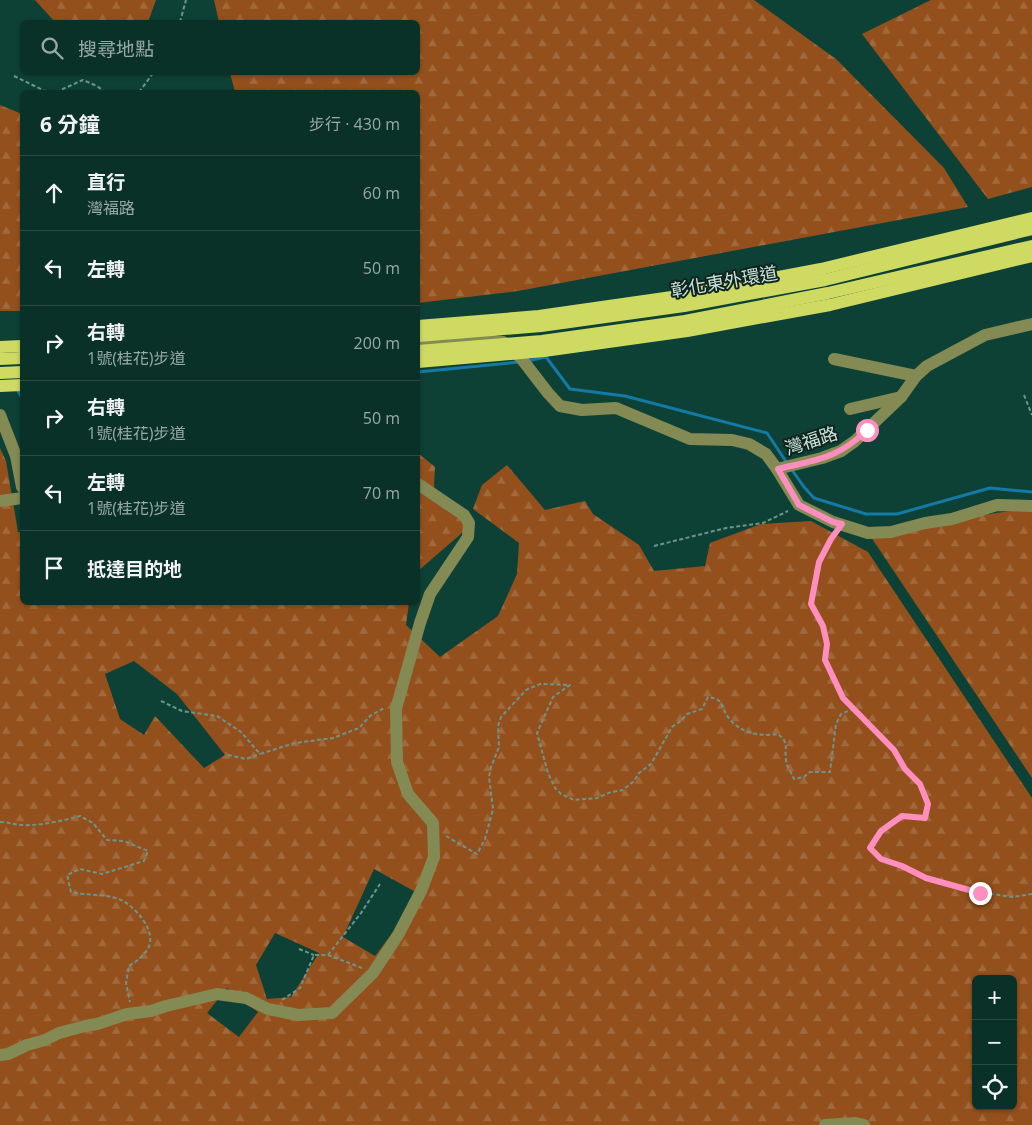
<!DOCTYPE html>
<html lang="zh-TW">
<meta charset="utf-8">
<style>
body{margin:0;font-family:"Open Sans","Noto Sans TC",sans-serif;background:#133930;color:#f1f3f6}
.controls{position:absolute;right:15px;bottom:15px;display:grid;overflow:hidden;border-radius:8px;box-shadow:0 1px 4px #0004}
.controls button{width:45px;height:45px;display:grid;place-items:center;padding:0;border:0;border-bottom:1px solid #2a4c45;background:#0a3128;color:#f1f3f6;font:25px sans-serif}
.stop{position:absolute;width:15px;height:15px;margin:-11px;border:4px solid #fe8ebe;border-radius:50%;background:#fff}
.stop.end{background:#fe8ebe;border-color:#fff;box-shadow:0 1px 5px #0008}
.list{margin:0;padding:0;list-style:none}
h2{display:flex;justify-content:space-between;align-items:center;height:65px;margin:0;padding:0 20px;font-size:21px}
h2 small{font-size:16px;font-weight:400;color:#99a9a8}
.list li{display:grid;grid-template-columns:32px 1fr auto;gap:15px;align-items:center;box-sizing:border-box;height:75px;padding:0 20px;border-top:1px solid #2a4c45}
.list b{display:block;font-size:19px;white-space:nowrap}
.list p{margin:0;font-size:16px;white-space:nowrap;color:#99a9a8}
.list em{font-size:16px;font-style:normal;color:#99a9a8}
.icon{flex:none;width:28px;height:28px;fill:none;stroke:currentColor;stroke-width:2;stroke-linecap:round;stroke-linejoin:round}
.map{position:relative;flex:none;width:1032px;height:1125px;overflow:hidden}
.search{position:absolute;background:#0a3128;box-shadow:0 1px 4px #0004;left:20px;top:20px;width:400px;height:55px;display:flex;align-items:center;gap:12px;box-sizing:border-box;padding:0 18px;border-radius:8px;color:#99a9a8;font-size:19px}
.panel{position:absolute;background:#0a3128;box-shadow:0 1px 4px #0004;left:20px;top:90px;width:400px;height:515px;border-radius:8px}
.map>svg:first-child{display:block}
.forest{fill:url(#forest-firs);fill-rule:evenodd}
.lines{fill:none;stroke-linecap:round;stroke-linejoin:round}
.stream{stroke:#137aa6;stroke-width:3}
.path{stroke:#6f958b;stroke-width:2;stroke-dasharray:4 2.5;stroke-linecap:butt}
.minor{stroke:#848a53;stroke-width:12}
.major{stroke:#cfda63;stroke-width:12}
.major-bridge{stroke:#cfda63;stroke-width:12}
.route{stroke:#fe8ebe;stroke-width:6}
.labels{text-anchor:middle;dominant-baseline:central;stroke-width:4;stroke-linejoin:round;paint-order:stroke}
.street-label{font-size:18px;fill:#cbe4db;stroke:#10241e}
</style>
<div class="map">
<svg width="1032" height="1125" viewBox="0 0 1032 1125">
<defs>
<pattern id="forest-firs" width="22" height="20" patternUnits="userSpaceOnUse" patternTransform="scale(1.25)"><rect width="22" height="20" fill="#93501c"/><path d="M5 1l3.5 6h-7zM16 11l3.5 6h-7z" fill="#a1693c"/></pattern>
</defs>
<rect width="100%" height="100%" fill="#0e4136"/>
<!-- forest -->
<g class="forest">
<polygon points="35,0 156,0 148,22 55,22"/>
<polygon points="214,0 754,0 836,59 944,168 968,207 518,291 418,303 418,92 235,92 230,73 418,72 418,22 219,22"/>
<polygon points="931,0 1032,0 1032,187 988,199 862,34"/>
<polygon points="0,105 22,114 22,311 0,311"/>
<path d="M0 448 6 461 18 532H22V602L409 603 406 625 440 657 498 616 517 574 519 543 473 509 482 485 507 465 545 510 585 501 593 514 639 545 654 571 705 566 710 543 761 524 811 521 868 552 1032 798V1125H0ZM134 661 177 694 225 755 204 768 155 716 144 735 120 719 105 674ZM374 869 421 895 375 956 343 937ZM275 933 319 953 291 997 267 999 256 965ZM976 979H1013V1106H976ZM227 988 258 1012 239 1037 207 1013Z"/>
<polygon points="418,453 435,467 434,487 470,526 418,571"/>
<polygon points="1032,508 1032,778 867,531"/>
</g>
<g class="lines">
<!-- stream -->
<g class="stream">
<polyline points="527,361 546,357 570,389 625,396 767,433 787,463"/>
<polyline points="418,372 519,362"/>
<polyline points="17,389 22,398"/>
<polyline points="792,470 804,487 814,498 866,514 897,514 990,488 1032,492"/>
</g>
<!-- path -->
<g class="path">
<polyline points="180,22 186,0"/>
<polyline points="14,76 45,91 54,92"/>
<polyline points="56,92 83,80 97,86 105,92"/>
<polyline points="139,92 154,72"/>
<polyline points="1024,395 1032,415"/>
<polyline points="834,535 819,562 811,604 823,626 827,644 825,660 843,698 894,751 905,769 920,784 928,804 925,818 902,816 881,831 870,848 881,859 902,866 926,878 967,890 1012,897 1032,894"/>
<polyline points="654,546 726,528 763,523 788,511"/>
<polyline points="161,701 182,711 217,716 241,732 260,754 295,743 333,738 359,728 370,716 384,708"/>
<polyline points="228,755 246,759 260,754"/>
<path d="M0 822C7 822 13 824 20 825 40 826 61 821 80 816L93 823 107 840 124 841 148 851 144 861 102 874 80 869 67 875 71 892C87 896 105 893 121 900 134 906 153 927 150 943 148 953 137 961 129 966L126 983 130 1002"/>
<path d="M446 836 477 854 485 839 493 809 489 777 491 767 499 747 498 726 501 717 526 690 540 684 570 685 553 697 537 733 548 773 555 788 561 794 574 800 597 798 611 792 623 790 634 781 639 773 651 764 672 727 682 720 687 714 702 709 708 697C725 699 720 706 728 717 739 733 761 737 778 734 790 744 784 747 786 760 786 766 792 773 794 779L804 777 810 772H830L836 724 841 714 853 709"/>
<polyline points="299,949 314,955"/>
<polyline points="328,955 361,913 380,884"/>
<polyline points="282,1000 300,988 314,955 328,955 362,968"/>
</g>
<!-- minor -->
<g class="minor">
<polyline points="418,345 480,340 503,342 521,358 548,393 560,406 582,410 616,408 690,439 732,440 749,444 766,454 777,469 822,458 841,451 855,441 901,397 916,376 927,366 985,335 1032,324"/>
<polyline points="834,359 916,376"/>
<polyline points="850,409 901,397"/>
<polyline points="0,415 16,456 22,487"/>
<polyline points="777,469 799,505 833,522 868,533 891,532 925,523 952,519 997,505 1032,506"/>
<polyline points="0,501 22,498"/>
<polyline points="0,1055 8,1054 27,1045 45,1040 59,1033 85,1026 97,1024 127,1014 151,1011 166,1006 217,994 246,998 268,1009 298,1015 332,1013 373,973 398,935 421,891 434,857 433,823 408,794 397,762 396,709 420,623 430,594 468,537 469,523 464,515 418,484"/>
<polyline points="825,1125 856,1123 864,1125"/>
</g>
<!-- major -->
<g class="major">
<polyline points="418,326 539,316 679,296 821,269 1032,218"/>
<polyline points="418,336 541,326 684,306 825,280 1032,229"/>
<polyline points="0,347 22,346"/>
<polyline points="0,359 22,358"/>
<polyline points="0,373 22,372"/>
<polyline points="0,386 22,385"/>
</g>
<!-- major-bridge -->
<g class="major-bridge">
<polyline points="418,351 542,341 685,321 828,293 1032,246"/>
<polyline points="418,362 544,351 687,331 830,305 1032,256"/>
</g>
</g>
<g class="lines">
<!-- route -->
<path class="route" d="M867 430C838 459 815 460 778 469L799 505 833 522 842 524 831 539 819 562 811 604 823 626 827 644 825 660 843 698 894 750 905 769 920 784 928 804 925 818 902 816 881 831 870 848 881 859 902 866 926 878 980 893"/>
</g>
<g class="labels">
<!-- street labels -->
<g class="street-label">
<text transform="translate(724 281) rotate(-10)">彰化東外環道</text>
<text transform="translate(811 440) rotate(-18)">灣福路</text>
</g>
</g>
</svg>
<div class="controls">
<button>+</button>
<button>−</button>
<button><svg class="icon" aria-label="locate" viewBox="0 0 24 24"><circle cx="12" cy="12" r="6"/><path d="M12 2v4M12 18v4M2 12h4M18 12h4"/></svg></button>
</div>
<div class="stop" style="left:867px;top:430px"></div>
<div class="stop end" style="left:980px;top:893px"></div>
<div class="search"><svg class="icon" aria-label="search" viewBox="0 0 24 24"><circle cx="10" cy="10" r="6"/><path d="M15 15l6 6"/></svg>搜尋地點</div>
<section class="panel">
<h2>6 分鐘<small>步行 · 430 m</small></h2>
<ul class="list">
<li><svg class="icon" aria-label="ahead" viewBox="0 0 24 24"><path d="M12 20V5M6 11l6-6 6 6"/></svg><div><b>直行</b><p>灣福路</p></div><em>60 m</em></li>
<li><svg class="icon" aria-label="left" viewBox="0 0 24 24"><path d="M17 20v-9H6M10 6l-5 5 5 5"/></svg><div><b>左轉</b></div><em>50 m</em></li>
<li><svg class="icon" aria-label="right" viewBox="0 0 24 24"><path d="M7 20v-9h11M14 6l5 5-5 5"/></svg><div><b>右轉</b><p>1號(桂花)步道</p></div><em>200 m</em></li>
<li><svg class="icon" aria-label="right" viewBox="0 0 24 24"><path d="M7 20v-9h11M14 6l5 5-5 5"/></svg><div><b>右轉</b><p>1號(桂花)步道</p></div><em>50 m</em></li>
<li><svg class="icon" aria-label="left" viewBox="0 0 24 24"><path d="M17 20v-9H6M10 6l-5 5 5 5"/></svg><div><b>左轉</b><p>1號(桂花)步道</p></div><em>70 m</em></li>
<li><svg class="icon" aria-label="arrive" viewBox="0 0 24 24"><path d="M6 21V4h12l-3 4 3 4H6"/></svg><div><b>抵達目的地</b></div></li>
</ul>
</section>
</div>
